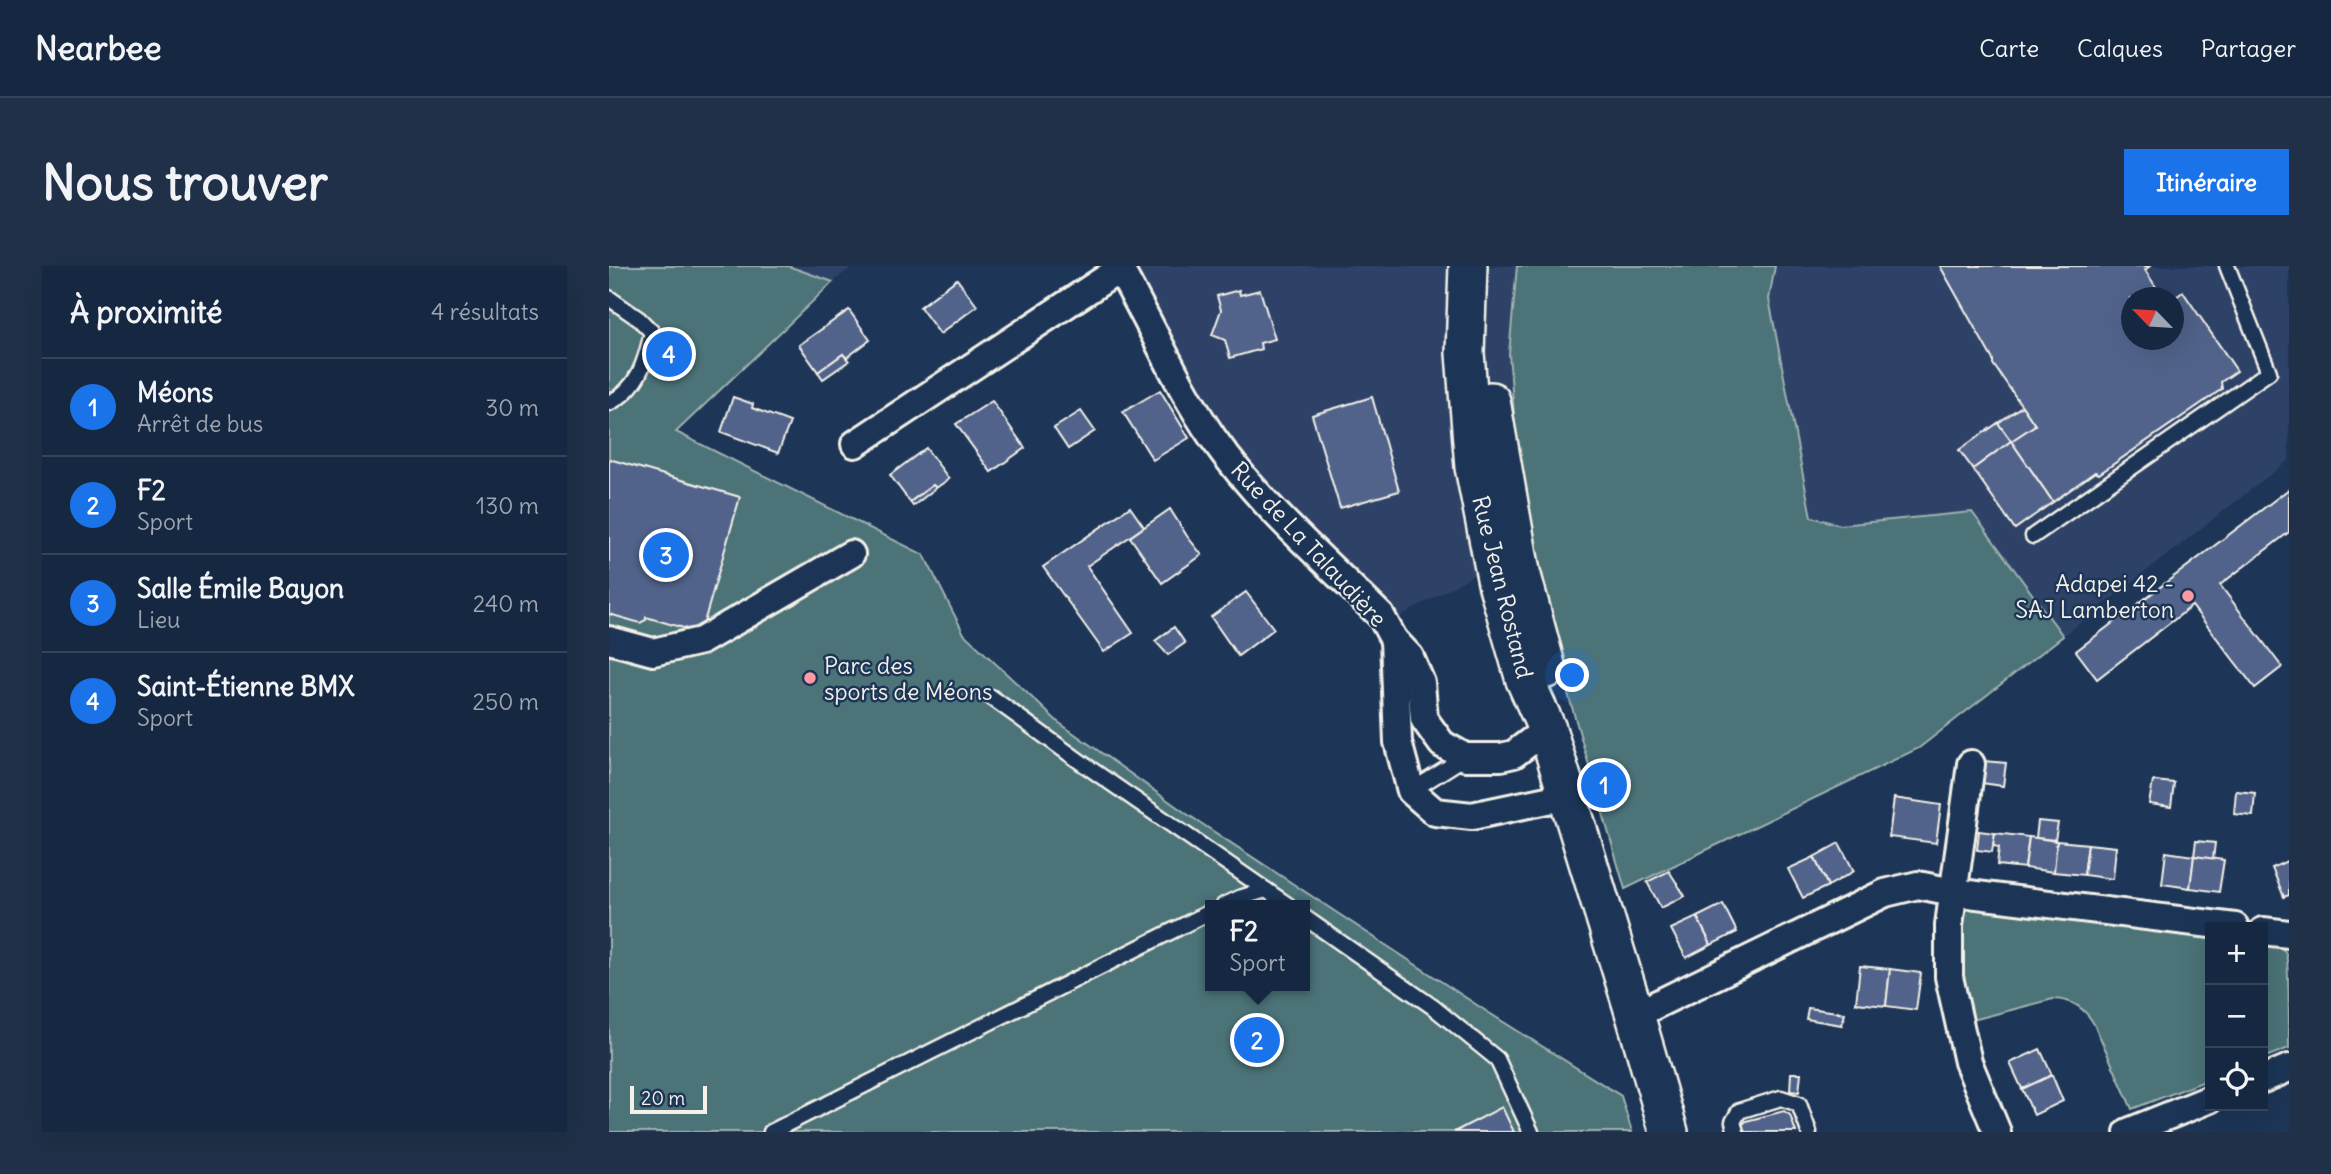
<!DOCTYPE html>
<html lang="fr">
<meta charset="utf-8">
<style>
body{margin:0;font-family:Delius,sans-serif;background:#1f3048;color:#f1f3f6}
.controls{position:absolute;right:21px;bottom:21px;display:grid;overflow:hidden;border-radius:0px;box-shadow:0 7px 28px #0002}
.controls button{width:63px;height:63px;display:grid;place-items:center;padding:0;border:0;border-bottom:2px solid #35445a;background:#162841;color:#f1f3f6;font:35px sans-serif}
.compass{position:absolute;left:1512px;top:21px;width:63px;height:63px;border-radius:50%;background:#162841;box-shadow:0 7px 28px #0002;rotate:295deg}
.scale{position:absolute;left:21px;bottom:18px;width:77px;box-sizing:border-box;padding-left:7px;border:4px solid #f4f1e8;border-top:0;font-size:19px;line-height:24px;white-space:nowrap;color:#f4f1e8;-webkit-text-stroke:5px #1d3557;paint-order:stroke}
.you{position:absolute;left:964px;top:410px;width:24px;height:24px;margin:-18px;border:5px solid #fff;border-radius:50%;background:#1a73e8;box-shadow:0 0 0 10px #1a73e833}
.badge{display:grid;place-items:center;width:46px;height:46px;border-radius:50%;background:#1a73e8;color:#fff;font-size:23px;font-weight:700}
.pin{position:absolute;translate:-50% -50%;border:4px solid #fff;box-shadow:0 2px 7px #0006}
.popup{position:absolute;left:596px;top:634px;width:105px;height:91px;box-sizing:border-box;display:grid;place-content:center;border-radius:0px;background:#162841;filter:drop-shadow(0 2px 5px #0005);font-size:23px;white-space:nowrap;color:#9ea6b1}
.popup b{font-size:26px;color:#f1f3f6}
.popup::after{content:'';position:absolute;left:50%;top:100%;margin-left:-14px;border:14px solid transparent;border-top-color:#162841}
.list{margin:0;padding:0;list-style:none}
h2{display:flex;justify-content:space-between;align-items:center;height:91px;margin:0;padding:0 28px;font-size:30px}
h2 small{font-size:23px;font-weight:400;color:#9ea6b1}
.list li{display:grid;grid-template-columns:46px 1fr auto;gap:21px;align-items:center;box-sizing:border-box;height:98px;padding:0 28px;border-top:2px solid #35445a}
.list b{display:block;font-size:26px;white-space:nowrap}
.list p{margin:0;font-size:23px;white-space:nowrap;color:#9ea6b1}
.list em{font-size:23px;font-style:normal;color:#9ea6b1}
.icon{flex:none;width:38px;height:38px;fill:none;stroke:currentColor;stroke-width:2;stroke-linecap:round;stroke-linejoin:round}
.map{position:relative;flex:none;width:1680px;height:866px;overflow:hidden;border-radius:0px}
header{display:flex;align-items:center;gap:42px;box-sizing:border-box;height:98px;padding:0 35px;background:#162841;border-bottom:2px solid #35445a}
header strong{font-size:33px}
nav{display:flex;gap:38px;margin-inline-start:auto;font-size:24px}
.intro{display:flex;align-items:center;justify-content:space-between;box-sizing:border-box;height:168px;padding:0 42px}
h1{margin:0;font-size:49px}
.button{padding:18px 32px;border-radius:0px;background:#1a73e8;color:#fff;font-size:24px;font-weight:700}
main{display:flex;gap:42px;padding:0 42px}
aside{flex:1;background:#162841;border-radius:0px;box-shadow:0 7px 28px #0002}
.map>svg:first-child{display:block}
.built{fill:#2d4367;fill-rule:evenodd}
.green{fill:#4b7378;stroke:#a0b2b0;stroke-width:2;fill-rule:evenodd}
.building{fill:#51648b;stroke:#f4f1e8;stroke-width:2}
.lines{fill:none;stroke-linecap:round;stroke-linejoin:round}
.service-casing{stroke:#f4f1e8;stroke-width:19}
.minor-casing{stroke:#f4f1e8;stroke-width:32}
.secondary-casing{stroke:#f4f1e8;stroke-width:42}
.service{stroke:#1d3557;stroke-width:14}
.minor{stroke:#1d3557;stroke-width:26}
.secondary{stroke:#1d3557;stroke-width:37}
.poi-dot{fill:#ff9aa2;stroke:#1d3557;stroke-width:2.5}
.labels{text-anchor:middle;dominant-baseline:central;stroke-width:5;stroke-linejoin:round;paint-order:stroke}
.street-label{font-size:23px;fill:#f4f1e8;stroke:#1d3557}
.poi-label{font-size:23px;fill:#f4f1e8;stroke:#1d3557;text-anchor:end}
</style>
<header>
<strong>Nearbee</strong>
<nav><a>Carte</a><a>Calques</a><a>Partager</a></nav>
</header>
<div class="intro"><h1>Nous trouver</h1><a class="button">Itinéraire</a></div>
<main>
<aside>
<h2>À proximité<small>4 résultats</small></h2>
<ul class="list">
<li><span class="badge">1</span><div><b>Méons</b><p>Arrêt de bus</p></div><em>30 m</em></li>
<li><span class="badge">2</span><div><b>F2</b><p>Sport</p></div><em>130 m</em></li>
<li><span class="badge">3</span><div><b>Salle Émile Bayon</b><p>Lieu</p></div><em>240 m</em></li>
<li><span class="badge">4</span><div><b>Saint-Étienne BMX</b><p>Sport</p></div><em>250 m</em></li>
</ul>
</aside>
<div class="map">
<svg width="1680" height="866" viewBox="0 0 1680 866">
<rect width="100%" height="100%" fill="#1d3557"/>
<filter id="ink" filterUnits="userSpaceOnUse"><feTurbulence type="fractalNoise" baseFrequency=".0143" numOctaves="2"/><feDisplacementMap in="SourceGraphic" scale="14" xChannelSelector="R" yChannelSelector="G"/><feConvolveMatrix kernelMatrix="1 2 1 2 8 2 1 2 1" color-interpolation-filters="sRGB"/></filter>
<g filter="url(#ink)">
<!-- built -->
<g class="built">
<polygon points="179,0 244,0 224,16"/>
<polygon points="521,0 908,0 900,88 916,280 788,352 626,186"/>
<path d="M1166 0H1680V194L1454 370 1363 246 1231 259 1202 251 1160 33ZM1522 32H1564V74H1522Z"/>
</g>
<!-- green -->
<g class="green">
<path d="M0 0H179L224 16 67 166 315 289 355 368 449 456 578 548 877 745 1012 830 1023 866H0ZM601 639H695V720H601Z"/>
<polygon points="908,0 1166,0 1160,33 1202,251 1231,259 1363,246 1454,370 1310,482 1016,623 916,280 900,88"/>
<path d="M1365 638 1601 667V813L1523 843 1486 760C1477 743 1463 733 1444 733L1360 755 1353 699 1355 651 1358 644Z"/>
<path d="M1654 673C1664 676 1671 678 1677 687 1680 701 1680 763 1680 782L1654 792Z"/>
</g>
<!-- building -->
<g class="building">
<polygon points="1331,0 1541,0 1536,4 1554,32 1522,32 1522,74 1564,74 1564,33 1574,26 1628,105 1612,116 1613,123 1490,208 1486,206 1444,236 1402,175 1426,159 1384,98 1384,94"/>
<polygon points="348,13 368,40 331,68 311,41"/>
<polygon points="630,24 631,29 651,24 666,73 651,77 652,83 621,92 616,74 603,69 612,44 608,30"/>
<polygon points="240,44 261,74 237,92 234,88 209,106 190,79"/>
<polygon points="234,88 240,95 214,113 209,106"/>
<polygon points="551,124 580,172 544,194 514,146"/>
<polygon points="124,131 144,138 143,142 181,156 169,187 112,166"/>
<polygon points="763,131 790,225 731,242 703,149"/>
<polygon points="383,135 416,182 382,206 347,158"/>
<polygon points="1413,140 1426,159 1402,175 1389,157"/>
<polygon points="472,145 486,165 459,183 445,162"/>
<polygon points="1389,157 1402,175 1364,203 1350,184"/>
<polygon points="1402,175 1444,236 1406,263 1364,203"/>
<polygon points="317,182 340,213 327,222 324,219 301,236 281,209"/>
<polygon points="0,193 131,231 92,367 37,351 37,354 31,357 0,348"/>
<polygon points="324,219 327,222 304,240 301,236"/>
<polygon points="1680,223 1680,266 1611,319 1673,401 1646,422 1583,340 1488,413 1467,385"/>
<polygon points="521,241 535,261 478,300 524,367 495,386 434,301"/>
<polygon points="561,243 578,270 593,289 553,317 521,271"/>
<polygon points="637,326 665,363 629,390 602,351"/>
<polygon points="565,361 576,377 559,389 546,375"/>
<polygon points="1374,495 1397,497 1394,520 1372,517"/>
<polygon points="1544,515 1565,517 1562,541 1540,538"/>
<polygon points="1627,525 1646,527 1644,550 1625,548"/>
<polygon points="1285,532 1332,539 1327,577 1280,571"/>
<polygon points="1429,555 1449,557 1446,574 1427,572"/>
<polygon points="1370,565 1386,567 1383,586 1368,584"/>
<polygon points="1386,567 1420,571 1416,602 1388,599 1390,581 1384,580"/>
<polygon points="1420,571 1448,575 1445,606 1416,602"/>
<polygon points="1448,575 1479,578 1475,609 1445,606"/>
<polygon points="1587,575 1606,577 1604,593 1585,590"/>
<polygon points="1230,577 1245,605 1219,620 1205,591"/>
<polygon points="1479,578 1507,581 1504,613 1475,609"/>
<polygon points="1557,586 1585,590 1581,622 1553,618"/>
<polygon points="1585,590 1615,594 1610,626 1581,622"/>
<polygon points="1205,591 1219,620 1194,632 1179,603"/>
<polygon points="1680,594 1680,629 1675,631 1663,602"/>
<polygon points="1060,605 1076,630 1052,642 1038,616"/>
<polygon points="1114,638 1128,666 1102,679 1088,651"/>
<polygon points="1088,651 1102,679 1077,692 1062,663"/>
<polygon points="1251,700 1281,703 1277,740 1247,737"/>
<polygon points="1281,703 1312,707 1307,744 1277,740"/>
<polygon points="1199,742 1236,747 1233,759 1197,753"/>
<polygon points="1431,783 1443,809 1413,823 1401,797"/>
<polygon points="1182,807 1192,807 1190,826 1181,825"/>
<polygon points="1443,809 1454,835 1425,849 1413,823"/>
<polygon points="893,841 905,866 845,866"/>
<polygon points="1175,845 1181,849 1187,866 1133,866 1132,860 1137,855"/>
</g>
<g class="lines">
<!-- service casing -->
<g class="service-casing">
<g id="service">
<path d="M0 32 30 53 43 66C37 95 29 123 0 137"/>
<polyline points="1424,270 1660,106 1618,0"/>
<polyline points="382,431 473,497 657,624"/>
<polyline points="802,525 856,491"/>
<polyline points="615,639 630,632 657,624 679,639"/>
<polyline points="695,651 824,741 888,793 922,866"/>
<polyline points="162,866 601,646"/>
<polyline points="1127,866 1124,856 1130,845 1172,832 1190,838 1200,866"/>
</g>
</g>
<!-- minor casing -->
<g class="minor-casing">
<g id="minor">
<path d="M509 0C542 57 567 118 604 172 651 239 714 293 772 350L785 374 801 391 812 417 815 453 833 478 856 491H892L905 488 938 463"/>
<polyline points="246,178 511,3"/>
<polyline points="0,374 44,386 92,375 242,288"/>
<polyline points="785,374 789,476 802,525 826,546 863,550 957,530"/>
<polyline points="1362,498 1340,659 1340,711 1359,796 1388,866"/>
<polyline points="1654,665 1680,668"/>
<polyline points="1026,749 1276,627 1309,619 1344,626 1626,661"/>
<polyline points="1654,813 1680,802"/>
<polyline points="1519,866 1601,833"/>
</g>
</g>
<!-- secondary casing -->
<g class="secondary-casing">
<g id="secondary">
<polyline points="859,0 856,87 865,201 888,317 916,414 938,463 1026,749 1060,866"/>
<polyline points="882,135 912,306 938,403"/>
</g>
</g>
<!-- service -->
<use href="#service" class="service"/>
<!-- minor -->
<use href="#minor" class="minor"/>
<!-- secondary -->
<use href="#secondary" class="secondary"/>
</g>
</g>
<!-- markers -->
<g class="poi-dot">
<circle cx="1579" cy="330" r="7"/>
<circle cx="201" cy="412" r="7"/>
</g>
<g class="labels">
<!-- street labels -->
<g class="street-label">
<text transform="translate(700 278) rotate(47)">Rue de La Talaudière</text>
<text transform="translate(894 321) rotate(76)">Rue Jean Rostand</text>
</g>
<!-- poi labels -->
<g class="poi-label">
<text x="1565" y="317">Adapei 42 -<tspan x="1565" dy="26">SAJ Lamberton</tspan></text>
<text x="215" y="399" text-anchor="start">Parc des<tspan x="215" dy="26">sports de Méons</tspan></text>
</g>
</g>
</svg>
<div class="controls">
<button>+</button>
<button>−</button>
<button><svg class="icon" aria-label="locate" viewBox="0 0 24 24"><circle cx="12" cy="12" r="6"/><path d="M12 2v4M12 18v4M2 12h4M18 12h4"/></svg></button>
</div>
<svg class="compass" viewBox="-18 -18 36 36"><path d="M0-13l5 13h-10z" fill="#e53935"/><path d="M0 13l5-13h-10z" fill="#9ea6b1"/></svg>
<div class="scale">20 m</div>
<div class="you"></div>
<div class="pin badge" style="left:995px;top:519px">1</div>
<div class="pin badge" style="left:648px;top:774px">2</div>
<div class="popup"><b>F2</b>Sport</div>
<div class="pin badge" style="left:57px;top:289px">3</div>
<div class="pin badge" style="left:60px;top:88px">4</div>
</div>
</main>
